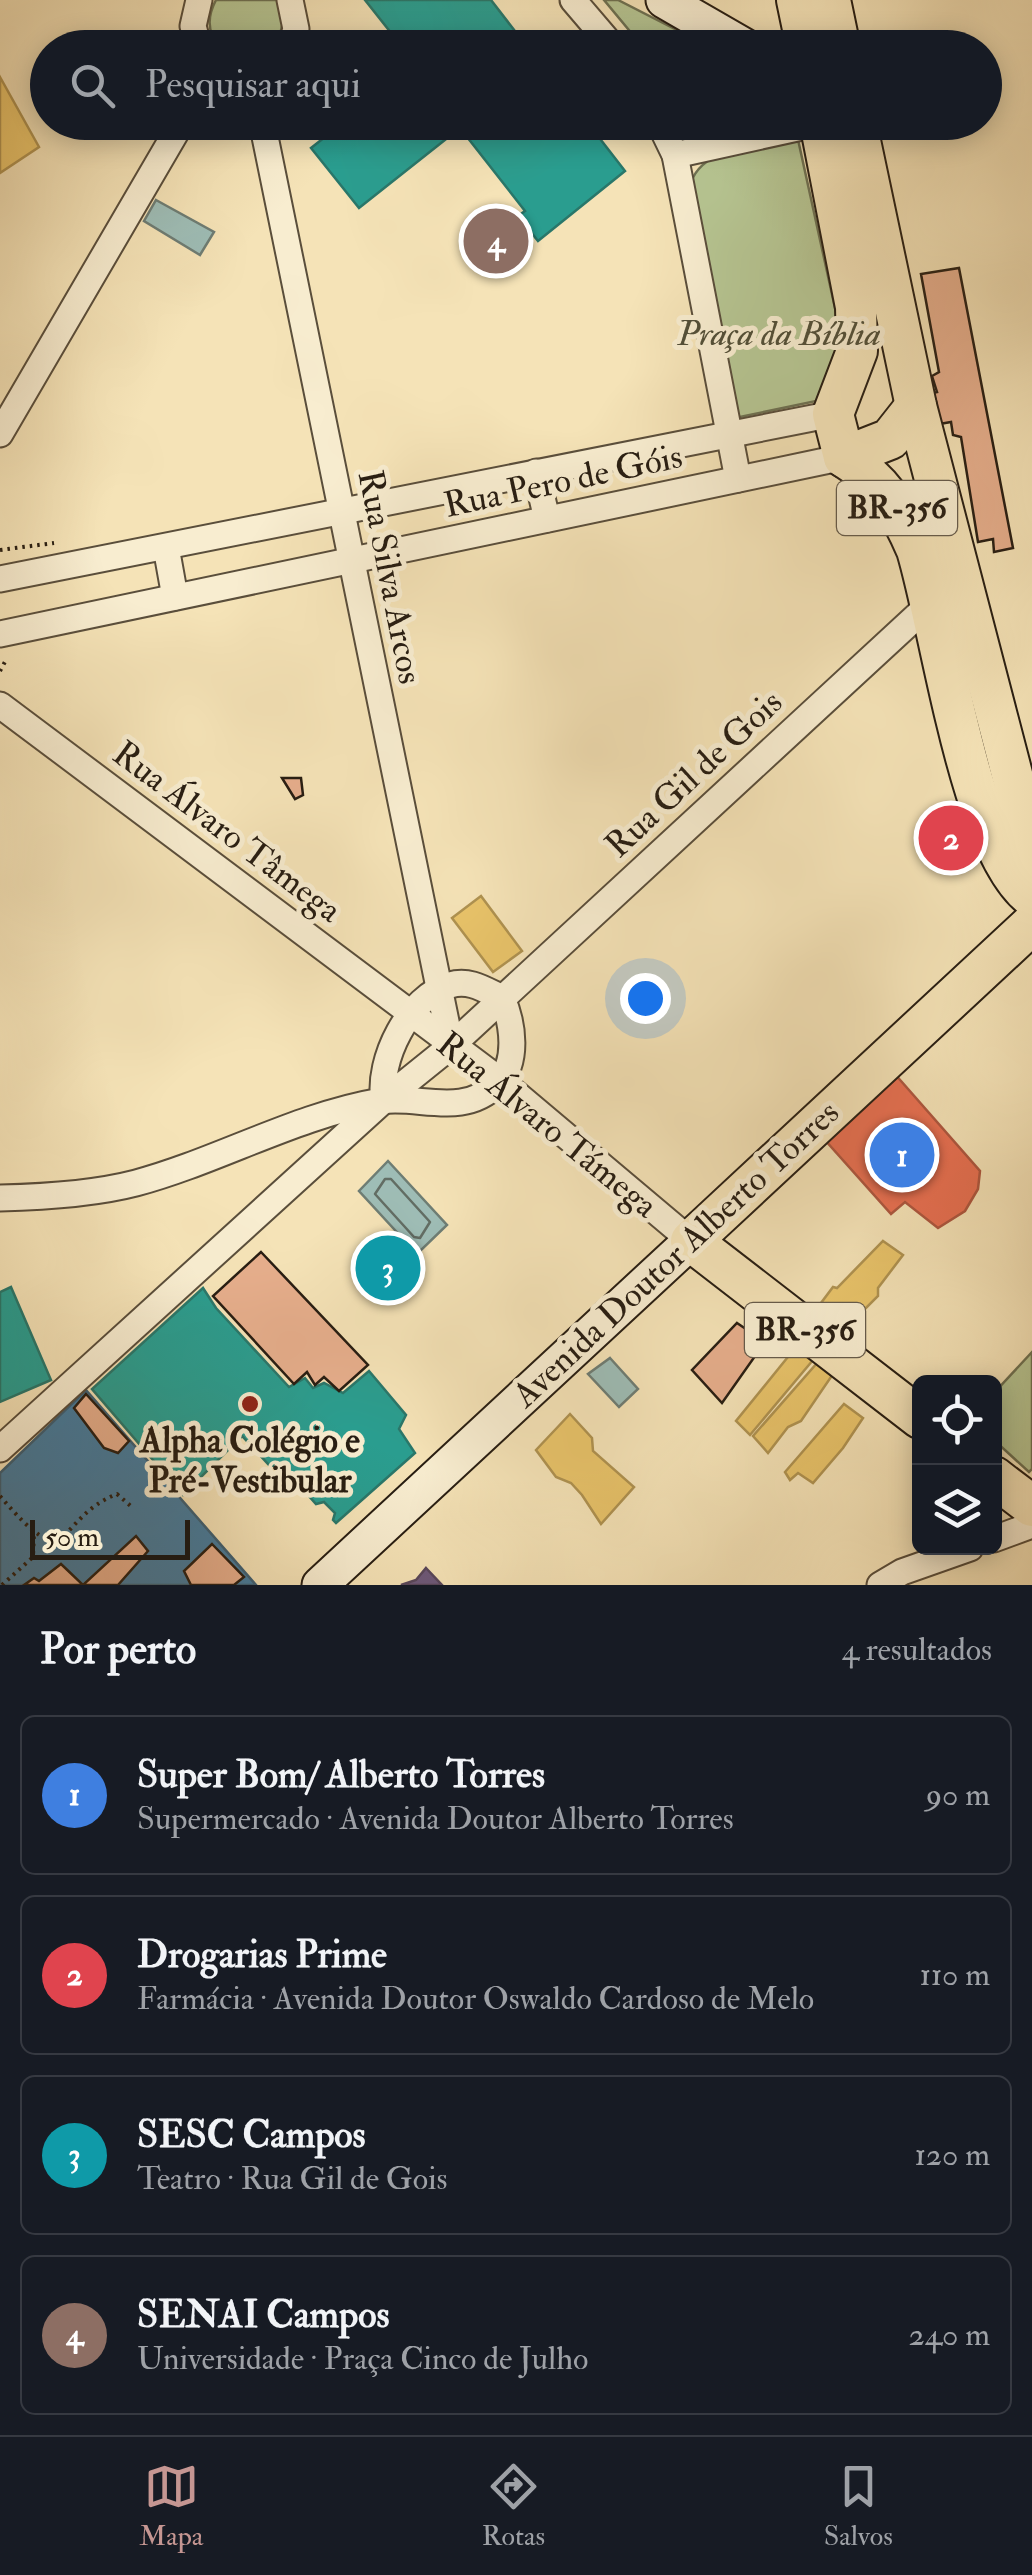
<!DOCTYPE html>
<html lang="pt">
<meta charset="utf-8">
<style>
body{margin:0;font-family:"IM FELL Double Pica",serif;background:#242831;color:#f1f3f6}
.controls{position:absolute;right:30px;bottom:30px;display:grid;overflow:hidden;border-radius:15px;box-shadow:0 5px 25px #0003}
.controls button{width:90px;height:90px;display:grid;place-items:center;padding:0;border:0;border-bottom:2px solid #363941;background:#171b24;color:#f1f3f6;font:50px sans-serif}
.scale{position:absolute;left:30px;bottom:25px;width:160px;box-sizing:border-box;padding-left:10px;border:5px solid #271d12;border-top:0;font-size:28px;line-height:35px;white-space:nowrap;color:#271d12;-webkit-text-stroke:8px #f8edd0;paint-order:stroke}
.you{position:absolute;left:645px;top:998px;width:35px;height:35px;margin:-25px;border:8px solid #fff;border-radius:50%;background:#1a73e8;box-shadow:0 0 0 15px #1a73e833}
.badge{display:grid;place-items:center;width:65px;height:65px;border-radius:50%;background:#c59692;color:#fff;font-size:32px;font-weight:700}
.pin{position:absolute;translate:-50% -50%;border:5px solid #fff;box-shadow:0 2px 10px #0006}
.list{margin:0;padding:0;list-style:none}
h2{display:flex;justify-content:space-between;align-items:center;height:130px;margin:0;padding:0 40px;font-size:42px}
h2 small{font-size:32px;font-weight:400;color:#9ea1a6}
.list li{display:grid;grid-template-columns:65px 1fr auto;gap:30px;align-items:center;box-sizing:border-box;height:160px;margin:0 20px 20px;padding:0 20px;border:2px solid #363941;border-radius:15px}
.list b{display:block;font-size:38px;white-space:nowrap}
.list p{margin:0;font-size:32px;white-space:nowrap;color:#9ea1a6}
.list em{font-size:32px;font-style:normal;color:#9ea1a6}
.icon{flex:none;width:55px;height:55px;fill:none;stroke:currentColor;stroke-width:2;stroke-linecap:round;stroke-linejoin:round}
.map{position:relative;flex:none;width:1032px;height:1585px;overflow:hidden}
.search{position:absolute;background:#171b24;box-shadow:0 5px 25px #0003;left:30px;right:30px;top:30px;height:110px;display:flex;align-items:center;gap:25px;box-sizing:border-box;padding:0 35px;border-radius:55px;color:#9ea1a6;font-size:38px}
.sheet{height:850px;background:#171b24}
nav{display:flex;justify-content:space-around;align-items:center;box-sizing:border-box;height:140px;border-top:2px solid #363941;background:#171b24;font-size:28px;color:#9ea1a6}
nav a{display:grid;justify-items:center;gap:5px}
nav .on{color:#c59692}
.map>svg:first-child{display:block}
.green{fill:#b6c592;stroke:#6e7152;stroke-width:2.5}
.water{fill:#9ebdb6;stroke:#6e7d74;stroke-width:2.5}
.homes{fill:#e9c46a;stroke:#af9250;stroke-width:2.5}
.shops{fill:#e76f51;stroke:#ad563e;stroke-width:2.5}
.offices{fill:#6d597a;stroke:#58475b;stroke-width:2.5}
.schools{fill:#2a9d8f;stroke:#29776a;stroke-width:2.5}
.public{fill:#457b9d;stroke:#3c5f73;stroke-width:2.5}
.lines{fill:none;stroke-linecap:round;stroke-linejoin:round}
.shore{stroke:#626d64;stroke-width:2.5}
.building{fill:#e6ae8c;stroke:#271d12;stroke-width:2.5}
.street-casing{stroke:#5a4e3b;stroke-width:29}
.secondary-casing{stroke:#271d12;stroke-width:39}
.primary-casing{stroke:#271d12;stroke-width:44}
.path{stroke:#271d12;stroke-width:4;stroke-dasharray:2.5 5;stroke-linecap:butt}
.street{stroke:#f8edd0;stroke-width:25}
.secondary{stroke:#f8edd0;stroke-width:35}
.primary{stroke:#f5e3b7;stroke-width:40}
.poi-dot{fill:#8f2418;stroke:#f8edd0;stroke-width:4}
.labels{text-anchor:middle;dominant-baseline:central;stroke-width:10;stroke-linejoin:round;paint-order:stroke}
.shield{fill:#f8edd0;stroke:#665b4b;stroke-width:2.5}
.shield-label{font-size:32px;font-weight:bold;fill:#271d12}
.park-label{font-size:35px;font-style:italic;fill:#524f38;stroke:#f8edd0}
.street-label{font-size:35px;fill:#271d12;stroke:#f8edd0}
.poi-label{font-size:35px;font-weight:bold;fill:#271d12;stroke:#f8edd0}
</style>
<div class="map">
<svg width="1032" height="1585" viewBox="0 0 1032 1585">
<rect width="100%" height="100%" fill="#f5e3b7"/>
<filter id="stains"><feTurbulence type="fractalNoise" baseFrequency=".002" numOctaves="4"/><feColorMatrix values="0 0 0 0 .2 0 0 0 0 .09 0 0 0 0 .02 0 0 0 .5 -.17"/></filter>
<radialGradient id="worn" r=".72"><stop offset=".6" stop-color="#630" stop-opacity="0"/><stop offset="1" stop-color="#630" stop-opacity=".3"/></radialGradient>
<!-- green -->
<g class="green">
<path d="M216 0H277C287 16 283 35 271 47H221C206 33 207 17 216 0Z"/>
<polygon points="604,0 618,0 710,47 643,47"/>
<path d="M797 135 842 340 821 400 735 418 691 182C705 145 762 144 797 135Z"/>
<polygon points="1032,1352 1032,1469 1029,1472 995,1441 994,1393"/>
</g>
<!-- water -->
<g class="water">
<polygon points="156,200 214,232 200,255 144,221"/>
<polygon points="388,1161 447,1225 417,1254 359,1191"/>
<polygon points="610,1358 638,1389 619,1407 588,1374"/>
</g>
<!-- homes -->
<g class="homes">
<polygon points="0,77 39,147 0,173"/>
<polygon points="481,896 522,951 493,972 452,918"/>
<polygon points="883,1241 903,1255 878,1288 878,1296 853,1321 830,1309 821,1317 815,1311 833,1287 837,1288"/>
<polygon points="796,1347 813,1360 750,1435 736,1421"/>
<polygon points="818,1362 833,1374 801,1421 788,1427 768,1453 753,1436"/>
<polygon points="844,1404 863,1418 843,1448 813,1483 798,1473 790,1480 785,1472"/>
<polygon points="570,1414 592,1438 593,1451 634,1487 601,1524 582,1495 571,1483 556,1477 536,1450"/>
</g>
<!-- shops -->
<polygon class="shops" points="894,1073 980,1171 978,1189 965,1211 938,1228 905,1202 891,1214 825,1140"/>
<!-- offices -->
<polygon class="offices" points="426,1568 442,1585 401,1585 416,1580"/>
<!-- schools -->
<g class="schools">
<polygon points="365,0 491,0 528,48 403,48"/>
<polygon points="314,122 587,122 625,171 538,241 518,216 525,211 460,128 359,208 311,148 325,137"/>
<polygon points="11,1287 51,1380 0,1402 0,1292"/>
<polygon points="203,1288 216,1308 289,1387 305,1378 313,1388 324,1383 343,1393 369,1371 406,1415 399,1429 415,1453 336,1523 333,1520 335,1513 324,1502 316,1504 283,1467 269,1465 242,1436 183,1495 92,1389"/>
</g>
<!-- public -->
<polygon class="public" points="86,1390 256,1585 0,1585 0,1473"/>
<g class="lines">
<!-- shore -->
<polygon class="shore" points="385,1179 391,1179 430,1222 420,1238 414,1237 375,1194"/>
</g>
<!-- building -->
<g class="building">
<polygon points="959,268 1013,548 994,552 993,539 978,542 961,437 953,435 951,422 928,426 923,395 937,392 932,376 939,372 921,274"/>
<polygon points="282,778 301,778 303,795 295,799"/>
<polygon points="261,1252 368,1365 339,1391 324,1377 315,1385 307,1372 294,1384 213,1296"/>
<polygon points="737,1323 765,1342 722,1403 692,1370"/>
<polygon points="86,1394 129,1441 118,1453 104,1448 74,1408"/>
<polygon points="136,1536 148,1551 118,1585 83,1585"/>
<polygon points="212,1544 244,1577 234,1585 191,1585 184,1571"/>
<polygon points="61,1564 83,1585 24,1585 34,1578 39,1581"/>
</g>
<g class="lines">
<!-- street casing -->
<g class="street-casing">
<g id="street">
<polyline points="199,0 193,26 199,48"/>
<polyline points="573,0 614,48"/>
<polyline points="290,48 296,29 290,0"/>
<polyline points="262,122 451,1046"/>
<polyline points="659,122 675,155 738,479"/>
<polyline points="675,155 820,123"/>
<polyline points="0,434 182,122"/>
<polyline points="536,472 547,519"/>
<polyline points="166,547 175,597"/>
<polyline points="0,579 833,414"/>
<polyline points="0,634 844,457"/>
<polyline points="0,705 501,1081 691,1241"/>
<path d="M384 1100C377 1061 409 996 450 985 470 979 485 990 502 998"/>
<path d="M0 1198C43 1197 94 1194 136 1183 218 1161 297 1115 381 1101 419 1095 463 1118 497 1084 519 1063 513 1023 502 998"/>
<polyline points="0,1449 384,1100 451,1046 933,601"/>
<polyline points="994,1539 1032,1525"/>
<polyline points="880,1585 902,1572 970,1548"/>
</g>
</g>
<!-- secondary casing -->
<g class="secondary-casing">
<g id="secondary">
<polyline points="664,0 747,48"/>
<polyline points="320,1585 691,1241"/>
</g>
</g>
<!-- primary casing -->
<g class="primary-casing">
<g id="primary">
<polyline points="797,0 807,48"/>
<polyline points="830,0 840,48"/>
<path d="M820 122 856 307 857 351 833 414 844 457C882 480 900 510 917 550 942 633 970 850 1032 897"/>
<polyline points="856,122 916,406 1032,851"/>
<polyline points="844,457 890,439 916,406"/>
<polyline points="920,1418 691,1241 1032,924"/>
<polyline points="994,1477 1032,1506"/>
</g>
</g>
<!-- path -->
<g class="path">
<polyline points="0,550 54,543"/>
<polyline points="0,671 7,658"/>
<path d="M0 1496C73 1582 53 1519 117 1494L133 1508"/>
<polyline points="2,1585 33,1557 34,1534"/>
</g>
<!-- street -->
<use href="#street" class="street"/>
<!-- secondary -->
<use href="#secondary" class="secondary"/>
<!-- primary -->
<use href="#primary" class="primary"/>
</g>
<!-- markers -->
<circle class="poi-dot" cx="250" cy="1404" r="10"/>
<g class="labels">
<!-- shield labels -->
<g class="shield">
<rect x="837" y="481" width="120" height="54" rx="8"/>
<rect x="745" y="1303" width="120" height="54" rx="8"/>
</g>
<g class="shield-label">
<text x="897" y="508">BR-356</text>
<text x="805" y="1330">BR-356</text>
</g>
<!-- park labels -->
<g class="park-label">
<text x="779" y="334">Praça da Bíblia</text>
</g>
<!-- street labels -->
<g class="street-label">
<text transform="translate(563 481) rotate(-12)">Rua Pero de Góis</text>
<text transform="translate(390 577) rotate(79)">Rua Silva Arcos</text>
<text transform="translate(694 774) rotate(-43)">Rua Gil de Gois</text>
<text transform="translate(227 832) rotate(37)">Rua Álvaro Tâmega</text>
<text transform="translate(547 1125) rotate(39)">Rua Álvaro Támega</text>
<text transform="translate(676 1254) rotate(-43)">Avenida Doutor Alberto Torres</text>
</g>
<!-- poi labels -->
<g class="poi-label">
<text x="250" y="1441">Alpha Colégio e<tspan x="250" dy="40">Pré-Vestibular</tspan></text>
</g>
</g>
<rect width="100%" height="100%" filter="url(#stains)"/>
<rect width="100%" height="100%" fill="url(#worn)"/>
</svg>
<div class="controls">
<button><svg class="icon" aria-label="locate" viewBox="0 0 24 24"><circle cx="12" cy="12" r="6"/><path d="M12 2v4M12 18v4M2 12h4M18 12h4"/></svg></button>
<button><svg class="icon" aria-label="layers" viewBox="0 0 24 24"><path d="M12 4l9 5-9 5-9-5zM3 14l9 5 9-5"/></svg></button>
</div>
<div class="scale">50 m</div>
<div class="you"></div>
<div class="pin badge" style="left:902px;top:1155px;background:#3f7fe0">1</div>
<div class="pin badge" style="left:951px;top:838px;background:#e0444e">2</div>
<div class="pin badge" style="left:388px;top:1268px;background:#0f9aa8">3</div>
<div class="pin badge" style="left:496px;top:241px;background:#8d6e63">4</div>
<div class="search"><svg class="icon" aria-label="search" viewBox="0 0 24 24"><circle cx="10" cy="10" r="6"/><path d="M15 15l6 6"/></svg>Pesquisar aqui</div>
</div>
<section class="sheet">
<h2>Por perto<small>4 resultados</small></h2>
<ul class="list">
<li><span class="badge" style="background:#3f7fe0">1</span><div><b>Super Bom/ Alberto Torres</b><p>Supermercado · Avenida Doutor Alberto Torres</p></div><em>90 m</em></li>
<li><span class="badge" style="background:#e0444e">2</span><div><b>Drogarias Prime</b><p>Farmácia · Avenida Doutor Oswaldo Cardoso de Melo</p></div><em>110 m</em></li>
<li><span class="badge" style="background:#0f9aa8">3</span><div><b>SESC Campos</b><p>Teatro · Rua Gil de Gois</p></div><em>120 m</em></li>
<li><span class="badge" style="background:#8d6e63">4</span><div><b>SENAI Campos</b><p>Universidade · Praça Cinco de Julho</p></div><em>240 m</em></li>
</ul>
</section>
<nav>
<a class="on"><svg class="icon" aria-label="map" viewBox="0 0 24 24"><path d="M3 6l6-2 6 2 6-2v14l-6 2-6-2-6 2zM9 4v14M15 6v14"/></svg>Mapa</a>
<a><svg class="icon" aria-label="directions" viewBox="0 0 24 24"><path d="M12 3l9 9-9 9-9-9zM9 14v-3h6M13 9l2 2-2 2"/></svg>Rotas</a>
<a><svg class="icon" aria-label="saved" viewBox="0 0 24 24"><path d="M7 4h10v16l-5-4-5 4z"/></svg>Salvos</a>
</nav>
